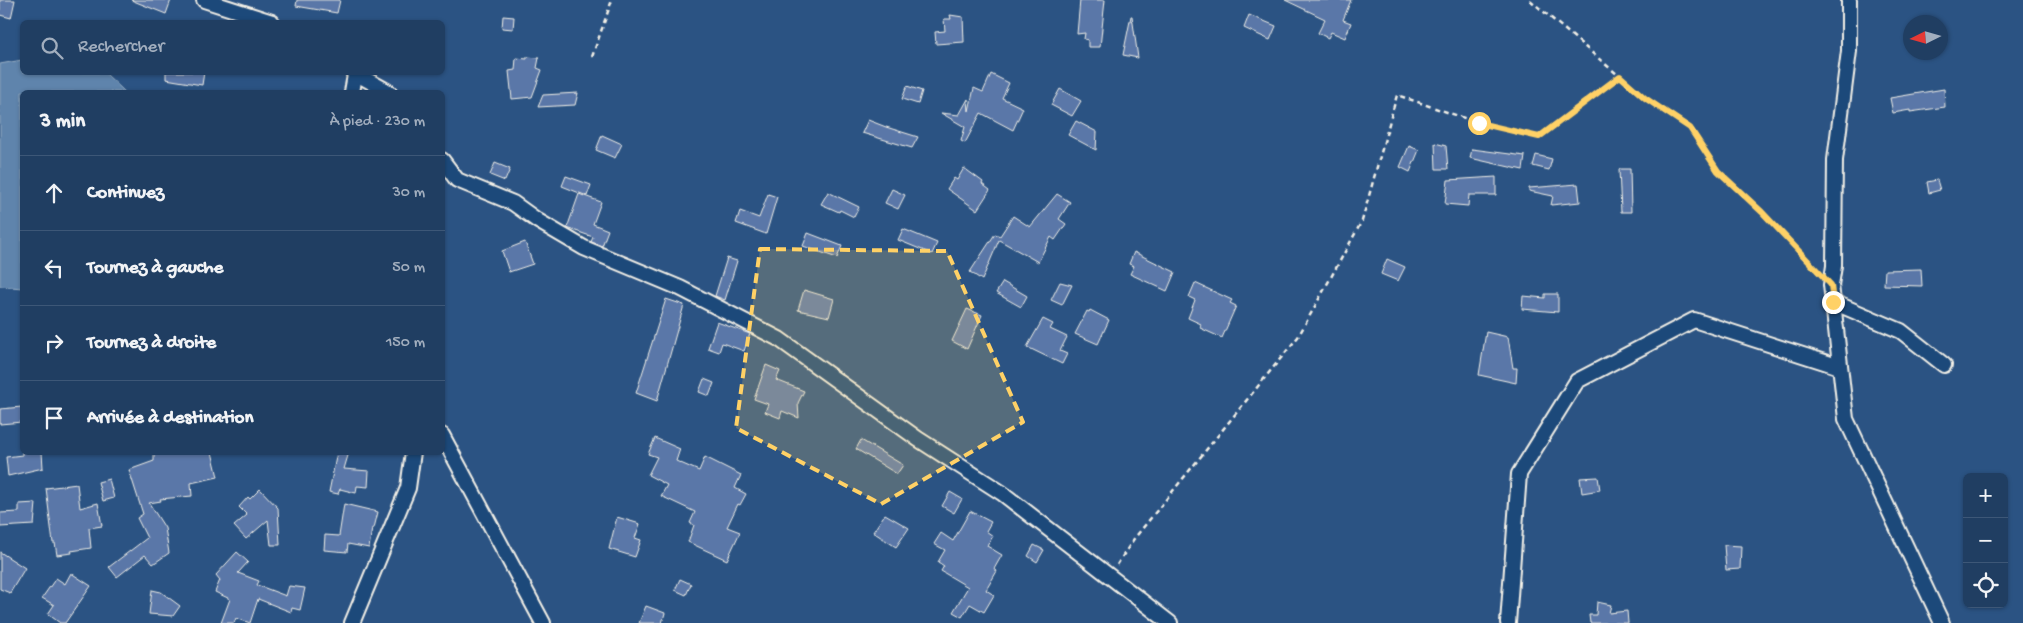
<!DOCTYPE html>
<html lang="fr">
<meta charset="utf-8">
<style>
body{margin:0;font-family:"Gochi Hand",sans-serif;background:#284568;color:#f1f3f6}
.controls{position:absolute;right:15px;bottom:15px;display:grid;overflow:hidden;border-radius:8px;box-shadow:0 1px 4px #0004}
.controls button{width:45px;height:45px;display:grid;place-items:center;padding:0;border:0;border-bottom:1px solid #3d5777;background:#203e62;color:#f1f3f6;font:25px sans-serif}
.compass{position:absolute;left:1903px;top:15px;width:45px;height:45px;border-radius:50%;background:#203e62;box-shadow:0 1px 4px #0004;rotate:265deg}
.stop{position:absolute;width:15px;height:15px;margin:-11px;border:4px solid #ffd166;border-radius:50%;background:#fff}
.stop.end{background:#ffd166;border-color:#fff;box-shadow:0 1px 5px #0008}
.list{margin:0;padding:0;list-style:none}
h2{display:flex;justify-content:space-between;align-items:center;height:65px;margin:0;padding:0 20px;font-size:21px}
h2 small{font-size:16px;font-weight:400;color:#a2aebe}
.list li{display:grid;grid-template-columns:32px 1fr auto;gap:15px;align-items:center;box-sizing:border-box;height:75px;padding:0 20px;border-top:1px solid #3d5777}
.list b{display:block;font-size:19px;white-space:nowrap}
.list em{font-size:16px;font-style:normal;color:#a2aebe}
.icon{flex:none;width:28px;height:28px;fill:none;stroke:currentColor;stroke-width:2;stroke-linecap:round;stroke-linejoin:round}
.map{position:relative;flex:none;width:2023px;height:623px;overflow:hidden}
.search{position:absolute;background:#203e62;box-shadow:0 1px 4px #0004;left:20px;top:20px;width:425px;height:55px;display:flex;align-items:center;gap:12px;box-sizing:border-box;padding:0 18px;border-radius:8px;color:#a2aebe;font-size:19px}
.panel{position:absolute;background:#203e62;box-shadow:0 1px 4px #0004;left:20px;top:90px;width:425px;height:365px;border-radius:8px}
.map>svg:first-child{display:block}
.water{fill:#5e84ac;stroke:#9ab0c4}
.building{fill:#5a77a8;stroke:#f4f1e8}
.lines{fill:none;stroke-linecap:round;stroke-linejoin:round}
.minor-casing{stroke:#f4f1e8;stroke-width:18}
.path{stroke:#f4f1e8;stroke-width:2.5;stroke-dasharray:5 4;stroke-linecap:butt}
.minor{stroke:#1f4a7a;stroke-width:14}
.route{stroke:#ffd166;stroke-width:6}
.marked{fill:#ffd166;fill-opacity:0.2;stroke:#ffd166;stroke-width:4;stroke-dasharray:10 6;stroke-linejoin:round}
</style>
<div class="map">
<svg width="2023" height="623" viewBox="0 0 2023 623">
<rect width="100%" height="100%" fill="#2b5383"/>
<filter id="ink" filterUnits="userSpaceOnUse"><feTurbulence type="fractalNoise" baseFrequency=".02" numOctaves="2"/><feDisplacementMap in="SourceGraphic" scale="10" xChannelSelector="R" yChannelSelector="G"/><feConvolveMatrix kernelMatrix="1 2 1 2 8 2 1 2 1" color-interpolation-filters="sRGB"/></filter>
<g filter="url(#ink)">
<!-- water -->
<polygon class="water" points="22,60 22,72 105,73 125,92 22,92 22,288 0,286 0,64"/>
<!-- building -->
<g class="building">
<polygon points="0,0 15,0 11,18 0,15"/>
<polygon points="131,0 171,0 166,14"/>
<polygon points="297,0 340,0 337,13 296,6"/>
<polygon points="1080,0 1105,0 1100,47 1088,47 1088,40 1084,39 1085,33 1077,34"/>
<polygon points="1285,0 1351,0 1343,20 1351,23 1345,38 1331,32 1328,38 1318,33 1325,19"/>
<polygon points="950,15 963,17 964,42 936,44 935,32 945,31 944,19 951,19"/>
<polygon points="1249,15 1276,26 1270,40 1244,28"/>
<polygon points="503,16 514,17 513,29 502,28"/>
<polygon points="1131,16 1132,16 1138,58 1123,55"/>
<polygon points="527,57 539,58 537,68 542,70 532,97 512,99 509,71 515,70 516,58 527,59"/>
<polygon points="166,72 204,72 202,85 166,79"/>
<polygon points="991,74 1009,83 1002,98 1023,108 1013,130 981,113 965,143 961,141 965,127 941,113 959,115 968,99 969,111 974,88 983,92"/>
<polygon points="907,86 922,91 918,104 902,99"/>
<polygon points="1060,89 1081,101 1072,116 1051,105"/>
<polygon points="1944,89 1945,107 1910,112 1910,110 1893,113 1890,98"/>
<polygon points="578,93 575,105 538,107 543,95"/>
<polygon points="868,120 886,127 918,137 912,148 862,133"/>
<polygon points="1076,121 1097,132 1096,150 1068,135"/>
<polygon points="602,135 622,144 615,158 596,150"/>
<polygon points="1435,143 1446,146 1448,169 1436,169"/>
<polygon points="1409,146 1419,150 1410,172 1400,167"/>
<polygon points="1472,149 1525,156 1523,170 1470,158"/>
<polygon points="1536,155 1552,159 1549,170 1533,166"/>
<polygon points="495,163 510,169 505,181 490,175"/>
<polygon points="964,168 983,182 982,184 990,190 977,210 947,189 954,178 957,180"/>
<polygon points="1619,169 1630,169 1631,212 1621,212"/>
<polygon points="566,176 591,185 587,196 562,186"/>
<polygon points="1496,177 1496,195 1469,195 1468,206 1445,204 1448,180"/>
<polygon points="1937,180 1940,190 1929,193 1927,182"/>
<polygon points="1578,184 1580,202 1551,205 1553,196 1529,191 1529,188"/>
<polygon points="892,189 905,195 898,209 885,203"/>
<polygon points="828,192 859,207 854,217 840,210 839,212 821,204"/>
<polygon points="579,194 601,202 593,224 608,230 602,246 591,242 593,237 567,228"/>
<polygon points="768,194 777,197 766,234 736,223 740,211 759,218"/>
<polygon points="1057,194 1070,202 1059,219 1066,224 1055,240 1051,237 1038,262 999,240 982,280 970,272 995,234 1000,236 1013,216 1030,227"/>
<polygon points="903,229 937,243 932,254 898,240"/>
<polygon points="808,233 842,246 837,258 803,246"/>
<polygon points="525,242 533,264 509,272 502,251"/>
<polygon points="1134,252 1175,272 1167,291 1130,274 1134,266 1129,264"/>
<polygon points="727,258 737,261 725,300 715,296"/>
<polygon points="1387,259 1405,267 1398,281 1381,274"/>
<polygon points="1921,269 1922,286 1884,285 1885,270"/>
<polygon points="1003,282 1027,296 1021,307 996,293"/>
<polygon points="1060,282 1072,285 1062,305 1051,300"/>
<polygon points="1195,283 1232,300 1230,303 1236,306 1222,338 1200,328 1201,324 1188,318 1195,300 1189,297"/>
<polygon points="804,290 834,299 829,317 798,310"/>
<polygon points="1545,294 1558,294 1558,312 1522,309 1523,296 1545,298"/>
<polygon points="666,299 684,305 657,401 636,393"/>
<polygon points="967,309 982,315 967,349 952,341"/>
<polygon points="1090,310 1109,320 1098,344 1075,334 1087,311 1089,312"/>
<polygon points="1043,319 1053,324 1050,329 1067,337 1060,351 1067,354 1062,364 1027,347"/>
<polygon points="717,322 750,334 744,351 722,343 719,352 708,348"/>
<polygon points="1486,332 1508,337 1513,368 1517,368 1516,383 1479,375"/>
<polygon points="766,365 780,371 776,380 804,391 798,403 799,418 782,411 780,418 765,412 768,404 754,399"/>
<polygon points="704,379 714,383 709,396 699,392"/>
<polygon points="22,407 22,422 0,424 0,409"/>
<polygon points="655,438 680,449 676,461 699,471 705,457 741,475 735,488 746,494 740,505 738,504 727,527 740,532 727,560 688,542 694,525 690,523 695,512 661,496 667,485 648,475 657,457 648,454"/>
<polygon points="861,440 903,465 897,474 856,449"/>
<polygon points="22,452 42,452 43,468 8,476 6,457 22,455"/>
<polygon points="154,452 212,452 218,477 191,483 192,496 160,499 161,501 149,503 165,528 169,553 153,564 145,555 117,577 109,567 147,538 137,518 143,514 129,470 154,461"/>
<polygon points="337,452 349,452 344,469 369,471 368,487 357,486 356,493 340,489 338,494 329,492"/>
<polygon points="1598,477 1600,490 1582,493 1580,478"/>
<polygon points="109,479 114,498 103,501 98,482"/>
<polygon points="77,484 80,508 98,503 102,526 89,528 91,548 71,551 72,553 57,555 55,543 53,543 46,488"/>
<polygon points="260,489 278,508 280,545 271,545 268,520 246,539 234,526 247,515 239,507 248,497 250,499"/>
<polygon points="950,492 962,499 954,513 942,506"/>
<polygon points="36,503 34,525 0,527 0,513 19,512 19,504"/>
<polygon points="344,504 378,512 374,528 372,528 369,548 348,544 347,552 324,550 325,535 339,536"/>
<polygon points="970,511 991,522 986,531 993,536 987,546 1002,555 994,569 997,571 986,590 994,595 984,612 970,604 962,617 953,612 968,587 941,571 944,566 938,562 945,550 934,544 941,533 953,541"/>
<polygon points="885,514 909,528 896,547 873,532"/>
<polygon points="617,517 640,524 635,538 641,540 635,557 609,549"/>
<polygon points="1034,545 1044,550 1037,562 1028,556"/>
<polygon points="1724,545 1741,546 1740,569 1726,570"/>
<polygon points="0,552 25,568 10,593 0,589"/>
<polygon points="237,552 248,562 238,573 259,581 257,585 286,596 289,586 305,588 300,610 292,608 291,612 258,599 250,623 236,618 234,623 221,623 230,599 215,592 220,580 216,575"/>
<polygon points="71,573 91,586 65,623 60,623 48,614 54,605 42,598 56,578 65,584"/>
<polygon points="680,579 691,584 686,595 675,590"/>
<polygon points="152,590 161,592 180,606 173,616 149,614"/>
<polygon points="1597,602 1611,605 1609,613 1627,611 1628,623 1590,623 1589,615 1596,615"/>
<polygon points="646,606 665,613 662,623 639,623"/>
</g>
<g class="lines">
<!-- minor casing -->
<g class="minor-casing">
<g id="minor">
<polyline points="204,0 272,22"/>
<polyline points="1849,0 1849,51 1835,160 1834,266 1831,285 1833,302 1901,331 1944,365"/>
<polyline points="353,72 389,92"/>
<polyline points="352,92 355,75"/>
<polyline points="442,160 457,180 513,203 538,221 584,248 680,288 779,339 918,439 1002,493 1170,623"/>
<polyline points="1833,302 1846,419 1942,623"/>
<polyline points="442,435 543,623"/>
<polyline points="352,623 408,488 413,452"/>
<polyline points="1508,623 1519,474 1577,381 1694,320 1840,367"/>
</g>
</g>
<!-- path -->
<g class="path">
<polyline points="1530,0 1645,98 1690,128 1718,171 1762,212 1819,273"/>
<polyline points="592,57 612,0"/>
<polyline points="1117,565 1133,540 1298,337 1362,221 1397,95 1479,123 1539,137 1620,76"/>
</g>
<!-- minor -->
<use href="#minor" class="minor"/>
</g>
</g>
<g class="lines" filter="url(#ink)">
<!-- route -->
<polyline class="route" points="1479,123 1539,137 1620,76 1645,98 1690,128 1718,171 1762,212 1831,285 1833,302"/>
</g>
<!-- marked area -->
<path class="marked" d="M760 249 947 251 1023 422 881 504 736 428Z"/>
</svg>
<div class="controls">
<button>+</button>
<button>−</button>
<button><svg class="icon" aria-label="locate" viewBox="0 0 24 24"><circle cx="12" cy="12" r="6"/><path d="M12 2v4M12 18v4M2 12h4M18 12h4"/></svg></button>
</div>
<svg class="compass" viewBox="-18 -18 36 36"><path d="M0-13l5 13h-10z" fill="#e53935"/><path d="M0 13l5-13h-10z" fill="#a2aebe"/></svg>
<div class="stop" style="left:1479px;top:123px"></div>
<div class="stop end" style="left:1833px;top:302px"></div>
<div class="search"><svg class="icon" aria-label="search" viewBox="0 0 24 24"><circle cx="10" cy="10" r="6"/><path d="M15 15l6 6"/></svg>Rechercher</div>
<section class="panel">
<h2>3 min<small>À pied · 230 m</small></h2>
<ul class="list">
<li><svg class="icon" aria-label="ahead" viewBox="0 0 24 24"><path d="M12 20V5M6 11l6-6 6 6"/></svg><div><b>Continuez</b></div><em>30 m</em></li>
<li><svg class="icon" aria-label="left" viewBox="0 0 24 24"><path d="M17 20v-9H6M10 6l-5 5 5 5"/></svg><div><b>Tournez à gauche</b></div><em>50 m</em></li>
<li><svg class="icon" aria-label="right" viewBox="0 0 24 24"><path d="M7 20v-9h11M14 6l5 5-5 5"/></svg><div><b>Tournez à droite</b></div><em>150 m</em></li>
<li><svg class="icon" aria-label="arrive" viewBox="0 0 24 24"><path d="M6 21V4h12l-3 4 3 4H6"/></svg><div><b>Arrivée à destination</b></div></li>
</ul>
</section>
</div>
